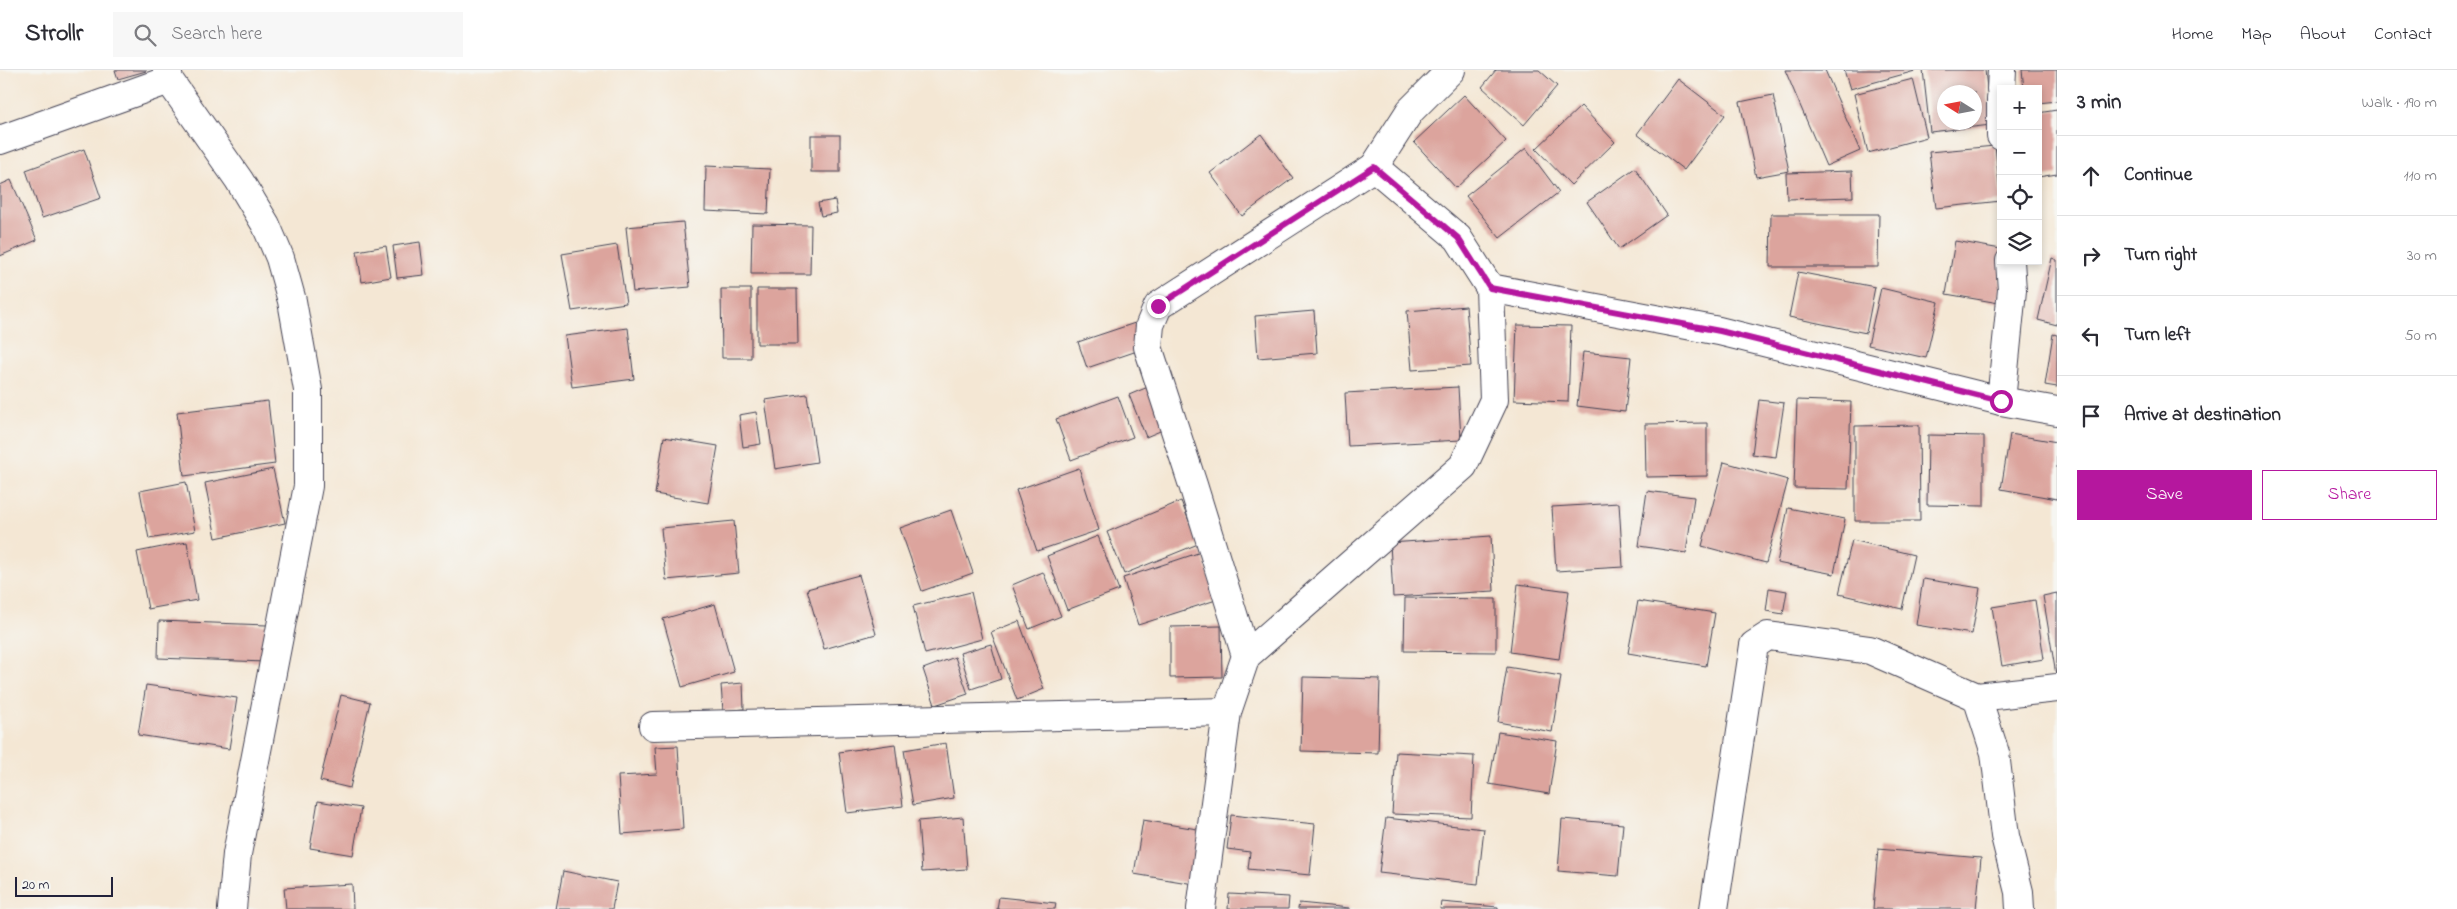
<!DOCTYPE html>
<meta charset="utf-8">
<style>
body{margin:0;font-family:"Indie Flower",sans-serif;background:#f7f7f7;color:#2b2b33}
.controls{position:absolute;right:15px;top:15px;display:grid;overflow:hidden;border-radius:0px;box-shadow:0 2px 8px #0003}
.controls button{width:45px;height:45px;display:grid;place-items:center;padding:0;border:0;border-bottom:1px solid #e1e1e2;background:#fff;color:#2b2b33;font:25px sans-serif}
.compass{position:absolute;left:1937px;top:15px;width:45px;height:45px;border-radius:50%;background:#fff;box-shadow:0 2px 8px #0003;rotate:281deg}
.scale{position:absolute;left:15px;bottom:12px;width:98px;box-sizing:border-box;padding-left:5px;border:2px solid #22223b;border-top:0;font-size:14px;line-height:18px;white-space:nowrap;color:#22223b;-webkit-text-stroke:4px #f6f6f2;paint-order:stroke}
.stop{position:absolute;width:15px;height:15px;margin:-11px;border:4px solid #b5179e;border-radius:50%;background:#fff}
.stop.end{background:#b5179e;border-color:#fff;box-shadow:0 1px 5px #0008}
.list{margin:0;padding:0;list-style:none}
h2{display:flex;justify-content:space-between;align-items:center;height:65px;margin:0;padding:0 20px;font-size:21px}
h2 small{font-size:16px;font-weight:400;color:#7c7c81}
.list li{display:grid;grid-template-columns:32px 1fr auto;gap:15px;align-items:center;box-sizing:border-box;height:80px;padding:0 20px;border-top:1px solid #e1e1e2}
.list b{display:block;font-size:19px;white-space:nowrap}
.list em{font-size:16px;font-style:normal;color:#7c7c81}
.actions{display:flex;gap:10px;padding:15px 20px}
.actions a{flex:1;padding:11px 0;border:1px solid #b5179e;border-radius:0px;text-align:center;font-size:18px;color:#b5179e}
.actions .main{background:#b5179e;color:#fff}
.icon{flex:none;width:28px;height:28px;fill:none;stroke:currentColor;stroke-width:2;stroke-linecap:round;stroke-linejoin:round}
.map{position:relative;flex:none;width:2057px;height:839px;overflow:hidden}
header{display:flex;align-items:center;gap:30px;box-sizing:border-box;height:70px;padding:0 25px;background:#fff;border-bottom:1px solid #e1e1e2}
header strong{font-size:24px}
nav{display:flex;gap:28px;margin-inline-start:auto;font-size:18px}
.search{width:350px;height:45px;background:#f7f7f7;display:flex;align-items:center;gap:12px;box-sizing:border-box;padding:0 18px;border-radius:0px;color:#7c7c81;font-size:19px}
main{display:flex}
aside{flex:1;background:#fff}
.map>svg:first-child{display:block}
.building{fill:#dca49d;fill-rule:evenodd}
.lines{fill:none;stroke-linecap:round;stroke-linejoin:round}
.street-casing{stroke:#424052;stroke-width:30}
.street{stroke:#fff;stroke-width:28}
.route{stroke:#b5179e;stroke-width:6}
</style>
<header>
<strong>Strollr</strong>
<div class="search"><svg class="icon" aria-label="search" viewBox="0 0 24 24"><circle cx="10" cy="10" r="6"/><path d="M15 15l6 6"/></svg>Search here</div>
<nav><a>Home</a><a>Map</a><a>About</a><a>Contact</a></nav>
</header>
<main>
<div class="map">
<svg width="2057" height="839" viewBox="0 0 2057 839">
<rect width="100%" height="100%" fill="#f6f6f2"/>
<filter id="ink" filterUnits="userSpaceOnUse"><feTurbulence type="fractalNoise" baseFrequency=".02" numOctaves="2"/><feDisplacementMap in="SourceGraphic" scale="10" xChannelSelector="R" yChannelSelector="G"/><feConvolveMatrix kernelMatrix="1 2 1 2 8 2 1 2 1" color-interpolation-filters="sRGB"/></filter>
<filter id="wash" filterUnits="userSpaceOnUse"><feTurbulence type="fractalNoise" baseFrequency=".0096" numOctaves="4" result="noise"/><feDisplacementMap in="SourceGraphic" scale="20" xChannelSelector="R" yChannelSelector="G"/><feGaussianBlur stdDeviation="1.12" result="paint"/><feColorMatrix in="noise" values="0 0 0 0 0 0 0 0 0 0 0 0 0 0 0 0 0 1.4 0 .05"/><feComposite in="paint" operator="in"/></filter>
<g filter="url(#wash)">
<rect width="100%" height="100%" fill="#f4e7d4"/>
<g id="blocks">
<!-- building -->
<g class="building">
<polygon points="115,0 146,0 146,1 118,9"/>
<polygon points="1496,0 1539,0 1557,16 1524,55 1482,17"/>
<polygon points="1785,0 1825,0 1860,81 1826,96"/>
<polygon points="1844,0 1914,0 1915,1 1850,19"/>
<path d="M1923 0H1985L1991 55 1930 62ZM1944 22H1974V52H1944Z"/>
<polygon points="2022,0 2057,0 2057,31 2038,33 2038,19 2024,19"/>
<polygon points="1678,9 1725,45 1684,100 1637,64"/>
<polygon points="1913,9 1927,67 1868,83 1854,24"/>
<polygon points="1464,25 1506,71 1456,118 1414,72"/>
<polygon points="1773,25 1789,101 1756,107 1740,32"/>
<polygon points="1581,36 1615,72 1571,115 1536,79"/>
<polygon points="2057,40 2057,104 2038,107 2038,43"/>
<polygon points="1261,64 1293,108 1242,146 1210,103"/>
<rect x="811" y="65" width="29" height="37"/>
<polygon points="1995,76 2001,131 1936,138 1929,82"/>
<polygon points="1526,78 1559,122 1500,168 1466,126"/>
<polygon points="84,79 101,128 42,148 26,100"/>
<polygon points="706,96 770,99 768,144 705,141"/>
<polygon points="1635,98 1667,145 1619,179 1587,132"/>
<polygon points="1852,101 1853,127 1787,129 1786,103"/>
<polygon points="11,110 37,170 0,186 0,115"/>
<polygon points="835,130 837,143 821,146 818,133"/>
<polygon points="1771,144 1879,144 1878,197 1770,197"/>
<polygon points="683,152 690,217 633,222 626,157"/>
<polygon points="752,154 811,155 810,204 751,204"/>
<polygon points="1955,171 2001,179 1999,233 1946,224"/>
<polygon points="420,172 424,205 397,208 393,176"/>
<polygon points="617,175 626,233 572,241 562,184"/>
<polygon points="386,176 391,207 362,212 357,181"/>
<polygon points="2052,188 2057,190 2057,255 2038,250"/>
<polygon points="1798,202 1875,217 1866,263 1789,247"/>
<polygon points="1881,218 1939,232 1926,288 1868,275"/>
<polygon points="721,219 751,219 751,288 722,288"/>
<polygon points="757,219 797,219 798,274 757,274"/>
<polygon points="1466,236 1471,296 1412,300 1407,241"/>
<polygon points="1314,241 1317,283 1258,288 1255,246"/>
<polygon points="1135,253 1143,279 1087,298 1078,272"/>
<polygon points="1517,255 1571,256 1568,332 1514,330"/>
<polygon points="628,258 634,309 572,317 565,266"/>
<polygon points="2053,264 2057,265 2057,317 2045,315"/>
<polygon points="1583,282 1631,287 1625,342 1577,336"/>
<polygon points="1155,314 1172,356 1146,367 1129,325"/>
<polygon points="1458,317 1461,370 1348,376 1345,323"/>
<polygon points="807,324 817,392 775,399 765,330"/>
<polygon points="1118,326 1133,367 1071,390 1056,349"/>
<polygon points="1759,330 1784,333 1776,387 1752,384"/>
<polygon points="1797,330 1851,332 1848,419 1794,418"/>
<polygon points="268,331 275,394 184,406 177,342"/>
<polygon points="756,342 761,374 743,377 739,345"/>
<polygon points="1707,353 1707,406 1646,407 1645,354"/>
<polygon points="1919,355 1920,451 1855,451 1855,356"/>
<polygon points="2010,364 2057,372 2057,429 2001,419"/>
<polygon points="1928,365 1984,366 1984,436 1927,435"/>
<polygon points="664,367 718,376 708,433 655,424"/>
<polygon points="1724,392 1788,410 1766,493 1702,476"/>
<polygon points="1079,398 1099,460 1037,481 1016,420"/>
<polygon points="273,399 285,453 216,468 205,413"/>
<polygon points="186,412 195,461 149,469 140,421"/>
<polygon points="1647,421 1694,427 1686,483 1639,476"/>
<polygon points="1181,431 1198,474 1124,504 1107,462"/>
<polygon points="1619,433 1623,497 1556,501 1552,437"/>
<polygon points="1788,438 1845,449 1834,504 1777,493"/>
<polygon points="951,440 973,503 922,521 900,458"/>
<polygon points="734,451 739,503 666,510 661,458"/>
<polygon points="1098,466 1119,520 1067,540 1047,486"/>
<polygon points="1491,466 1494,521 1393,527 1390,473"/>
<polygon points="1852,470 1914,485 1902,539 1839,524"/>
<polygon points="187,472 197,530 148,539 137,482"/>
<polygon points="1201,482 1216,530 1138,555 1123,508"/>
<polygon points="1043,502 1061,546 1029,559 1012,515"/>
<polygon points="859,505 876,564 824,579 807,519"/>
<polygon points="1923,509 1980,518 1972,564 1916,555"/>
<polygon points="1518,514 1569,521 1559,589 1510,582"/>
<polygon points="1769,518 1787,521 1783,544 1766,541"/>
<polygon points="971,522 982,569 925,584 913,536"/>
<polygon points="2057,523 2057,605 2056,605 2043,526"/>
<polygon points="1405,528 1496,529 1496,582 1404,581"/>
<polygon points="2035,530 2044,589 2002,596 1992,537"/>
<polygon points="1638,531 1715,543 1706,596 1628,583"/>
<polygon points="715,534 734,602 682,617 663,549"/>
<polygon points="159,551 267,555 265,592 158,588"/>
<polygon points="1019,551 1044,619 1017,630 991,562"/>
<polygon points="1221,556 1222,607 1170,608 1170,557"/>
<polygon points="991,574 1001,609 971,619 960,583"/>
<polygon points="955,587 968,624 935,635 923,599"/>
<polygon points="1507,597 1561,606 1552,662 1498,652"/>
<polygon points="1303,607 1380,609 1378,683 1301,681"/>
<polygon points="743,613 744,639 723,641 721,615"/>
<polygon points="146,615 237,628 229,679 138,665"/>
<polygon points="341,625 370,632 350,718 320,711"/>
<polygon points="1498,662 1557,671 1549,724 1489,714"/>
<polygon points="946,673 954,728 913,735 904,680"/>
<polygon points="895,674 903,736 847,743 839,682"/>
<polygon points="678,676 683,759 622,764 618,706 657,704 655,677"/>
<polygon points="1396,682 1474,686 1471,747 1392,744"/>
<polygon points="318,731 361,738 353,785 310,778"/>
<polygon points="1231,745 1315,754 1310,805 1248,799 1250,782 1227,779"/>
<polygon points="963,747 967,799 922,802 918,751"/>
<polygon points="1386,748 1484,759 1478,814 1379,803"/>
<polygon points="1562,749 1623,754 1618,806 1558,801"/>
<polygon points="1143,750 1203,760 1194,814 1134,804"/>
<polygon points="1878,779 1981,788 1976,839 1873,839"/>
<polygon points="563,801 617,812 612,839 556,839"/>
<polygon points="352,814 353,839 286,839 284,818"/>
<polygon points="1229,824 1289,827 1288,839 1228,839"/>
<polygon points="999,827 1056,833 1055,839 997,839"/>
<polygon points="1441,832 1498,837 1498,839 1440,839"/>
<polygon points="1299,833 1350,838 1350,839 1298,839"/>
</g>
</g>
</g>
<g filter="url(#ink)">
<use href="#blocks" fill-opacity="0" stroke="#424052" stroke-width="1"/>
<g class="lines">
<!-- street casing -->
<g class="street-casing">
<g id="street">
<polyline points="167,0 169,10 239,110 266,155 280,188 292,231 308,320 308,416 237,784 232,839"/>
<polyline points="2001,19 2002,0"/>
<polyline points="2001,29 2001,66"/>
<polyline points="0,70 169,10"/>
<polyline points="1374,97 1410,41 1451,0"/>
<polyline points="1490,218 1719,261 2001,331 2012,220 2010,191"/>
<polyline points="2001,331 2057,341"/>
<polyline points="1977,627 1995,683 2005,766 2019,822 2020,839"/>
<polyline points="653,656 1227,642"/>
<polyline points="1201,839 1227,642 1246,586 1193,415 1148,277 1150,255 1158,236 1374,97 1458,168 1490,218 1494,330 1463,396 1246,586"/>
<polyline points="1714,839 1754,575 1768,566 1870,580 1977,627 2057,618"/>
</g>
</g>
<!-- street -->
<use href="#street" class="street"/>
</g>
</g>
<g class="lines" filter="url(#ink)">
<!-- route -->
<polyline class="route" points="1158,236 1374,97 1458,168 1490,218 1720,261 2001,331"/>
</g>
</svg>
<div class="controls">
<button>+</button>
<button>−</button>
<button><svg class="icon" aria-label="locate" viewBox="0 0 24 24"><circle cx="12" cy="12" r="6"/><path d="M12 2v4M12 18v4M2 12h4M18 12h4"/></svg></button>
<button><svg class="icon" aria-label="layers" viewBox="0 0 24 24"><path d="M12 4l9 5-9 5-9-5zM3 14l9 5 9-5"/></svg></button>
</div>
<svg class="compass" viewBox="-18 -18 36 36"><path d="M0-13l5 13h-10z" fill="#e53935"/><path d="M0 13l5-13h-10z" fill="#7c7c81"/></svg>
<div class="scale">20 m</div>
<div class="stop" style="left:2001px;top:331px"></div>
<div class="stop end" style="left:1158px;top:236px"></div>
</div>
<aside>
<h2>3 min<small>Walk · 190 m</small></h2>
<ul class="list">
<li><svg class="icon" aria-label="ahead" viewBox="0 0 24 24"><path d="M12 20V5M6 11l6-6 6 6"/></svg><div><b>Continue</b></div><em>110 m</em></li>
<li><svg class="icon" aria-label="right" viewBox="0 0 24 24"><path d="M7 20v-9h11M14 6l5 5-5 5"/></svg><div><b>Turn right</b></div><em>30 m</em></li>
<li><svg class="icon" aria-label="left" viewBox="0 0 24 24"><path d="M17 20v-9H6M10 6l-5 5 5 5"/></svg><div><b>Turn left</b></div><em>50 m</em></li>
<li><svg class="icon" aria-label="arrive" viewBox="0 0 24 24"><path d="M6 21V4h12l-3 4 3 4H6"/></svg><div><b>Arrive at destination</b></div></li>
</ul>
<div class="actions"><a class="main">Save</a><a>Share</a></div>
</aside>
</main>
